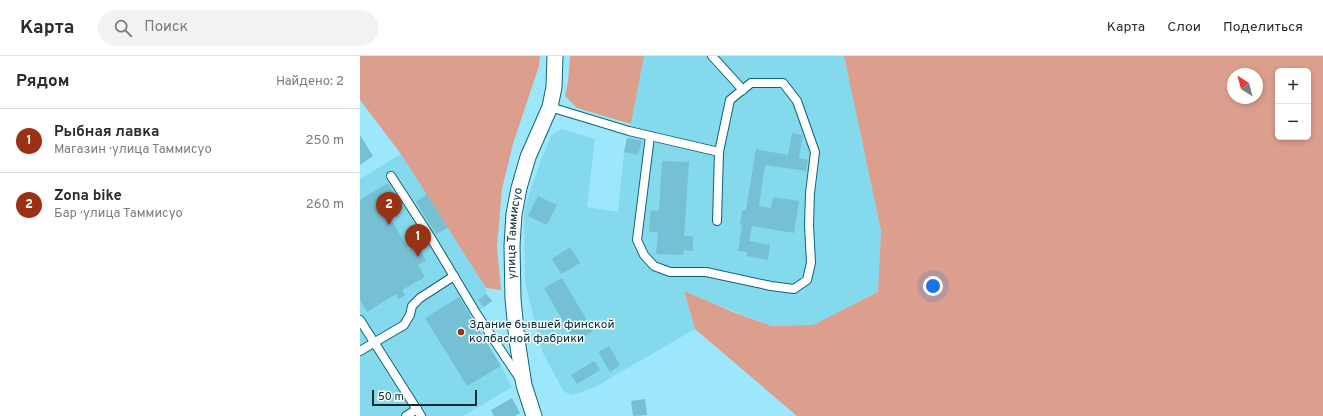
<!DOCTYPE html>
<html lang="ru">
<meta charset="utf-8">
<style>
body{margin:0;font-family:Overpass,sans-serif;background:#f2f2f3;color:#2b2b33}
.controls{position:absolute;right:12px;top:12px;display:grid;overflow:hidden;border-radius:6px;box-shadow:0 2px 6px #0003}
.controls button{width:36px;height:36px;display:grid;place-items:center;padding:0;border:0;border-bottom:1px solid #e1e1e2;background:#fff;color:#2b2b33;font:20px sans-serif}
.compass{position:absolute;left:867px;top:12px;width:36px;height:36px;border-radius:50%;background:#fff;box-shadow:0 2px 6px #0003;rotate:324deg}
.scale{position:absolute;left:12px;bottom:10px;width:105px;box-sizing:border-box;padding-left:4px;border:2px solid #0d2d35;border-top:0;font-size:11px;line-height:14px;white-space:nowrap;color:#0d2d35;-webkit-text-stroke:3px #f5fcfe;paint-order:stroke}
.you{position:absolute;left:573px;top:230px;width:14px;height:14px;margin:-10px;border:3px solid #fff;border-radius:50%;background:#1a73e8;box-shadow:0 0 0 6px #1a73e833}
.badge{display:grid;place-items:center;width:26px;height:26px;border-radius:50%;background:#993215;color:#fff;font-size:13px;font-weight:700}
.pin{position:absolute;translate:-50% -33px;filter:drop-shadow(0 1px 2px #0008)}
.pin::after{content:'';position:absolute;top:21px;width:14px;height:12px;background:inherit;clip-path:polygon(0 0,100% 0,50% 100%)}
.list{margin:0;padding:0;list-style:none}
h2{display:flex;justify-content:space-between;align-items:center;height:52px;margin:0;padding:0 16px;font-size:17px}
h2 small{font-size:13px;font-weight:400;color:#7c7c81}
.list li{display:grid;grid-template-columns:26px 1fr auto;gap:12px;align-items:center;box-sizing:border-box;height:64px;padding:0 16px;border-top:1px solid #e1e1e2}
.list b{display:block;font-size:15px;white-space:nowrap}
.list p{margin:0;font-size:13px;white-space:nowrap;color:#7c7c81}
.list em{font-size:13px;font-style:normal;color:#7c7c81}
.icon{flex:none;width:22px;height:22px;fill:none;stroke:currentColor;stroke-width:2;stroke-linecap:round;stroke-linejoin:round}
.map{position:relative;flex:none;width:963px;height:360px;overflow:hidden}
header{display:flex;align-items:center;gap:24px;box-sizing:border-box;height:56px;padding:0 20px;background:#fff;border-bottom:1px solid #e1e1e2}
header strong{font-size:19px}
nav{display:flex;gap:22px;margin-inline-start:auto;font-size:14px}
.search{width:280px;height:36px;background:#f2f2f3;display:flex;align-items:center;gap:10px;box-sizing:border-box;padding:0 14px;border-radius:22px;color:#7c7c81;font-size:15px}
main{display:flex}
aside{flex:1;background:#fff}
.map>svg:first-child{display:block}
.built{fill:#85d9ed}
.green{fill:#dc9f8e;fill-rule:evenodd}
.building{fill:#76c0d3}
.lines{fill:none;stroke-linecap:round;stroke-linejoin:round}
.service-casing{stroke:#0e6475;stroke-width:10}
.minor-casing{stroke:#0e6475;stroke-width:17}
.service{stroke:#fff;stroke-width:8}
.minor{stroke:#fff;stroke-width:15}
.poi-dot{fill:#993215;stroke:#f5fcfe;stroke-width:1.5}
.labels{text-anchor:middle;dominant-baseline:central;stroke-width:3;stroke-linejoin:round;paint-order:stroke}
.street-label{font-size:12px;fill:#0d2d35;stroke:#f5fcfe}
.poi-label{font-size:12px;fill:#0d2d35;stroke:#f5fcfe;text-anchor:start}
</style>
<header>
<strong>Карта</strong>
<div class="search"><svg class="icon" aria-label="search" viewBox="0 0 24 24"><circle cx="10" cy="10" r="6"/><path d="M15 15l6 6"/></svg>Поиск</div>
<nav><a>Карта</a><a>Слои</a><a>Поделиться</a></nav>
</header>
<main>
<aside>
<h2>Рядом<small>Найдено: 2</small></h2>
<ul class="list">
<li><span class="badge">1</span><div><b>Рыбная лавка</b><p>Магазин · улица Таммисуо</p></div><em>250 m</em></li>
<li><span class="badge">2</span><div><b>Zona bike</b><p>Бар · улица Таммисуо</p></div><em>260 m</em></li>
</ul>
</aside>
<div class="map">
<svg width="963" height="360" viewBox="0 0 963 360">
<rect width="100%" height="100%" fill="#9ce7fb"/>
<!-- built -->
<g class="built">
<polygon points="284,0 484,0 521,175 518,236 453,269 412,270 324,236 335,273 235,331 213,339 204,336 182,295 165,227 164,153 181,104 191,80 201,73 235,83 227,151 258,156 264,96 271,68"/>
<polygon points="41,98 126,232 126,238 132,245 111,261 141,310 152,331 103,360 0,360 0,123"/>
</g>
<!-- green -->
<g class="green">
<polygon points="0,0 180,0 179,10 153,88 142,133 137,191 141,234 126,232 41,98 0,44"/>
<polygon points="210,0 284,0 271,68 217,52 205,40 208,26"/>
<path d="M484 0H963V360H437L335 273 324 235 373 256 412 270 453 269 518 236 521 175ZM918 15H948V81H918ZM873 18H897V42H873Z"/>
</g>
<!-- building -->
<g class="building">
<polygon points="432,77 443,79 439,102 448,104 446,115 405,109 399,150 411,152 413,141 439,145 434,177 392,170 389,185 410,189 408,204 387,200 387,196 378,195 382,169 380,168 382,154 386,154 396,93 428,99"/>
<polygon points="0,79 13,100 0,109"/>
<polygon points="267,82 282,85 278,99 264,96"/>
<polygon points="302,105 329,106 324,180 333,180 333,195 324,194 323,199 296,198 298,176 289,176 291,154 299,155"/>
<polygon points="28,127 43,152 29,160 49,194 57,190 66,204 58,209 65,221 42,234 45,239 39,243 36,238 7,256 0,244 0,144"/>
<polygon points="67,138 88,172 76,178 56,146"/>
<polygon points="178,140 197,149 187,169 168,160"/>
<polygon points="210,191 220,207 201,218 192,203"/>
<polygon points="202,222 233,275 215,286 184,232"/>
<polygon points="126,238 132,245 124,251 118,244"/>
<polygon points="99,241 141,310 107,330 65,262"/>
<polygon points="249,290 260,309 250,316 238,296"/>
<polygon points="234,305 240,314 217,328 211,319"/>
<polygon points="152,342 160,357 155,360 134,360 131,354"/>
<polygon points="285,343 287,359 273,360 271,345"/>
</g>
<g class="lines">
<!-- service casing -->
<g class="service-casing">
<g id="service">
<polyline points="352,0 383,34"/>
<polyline points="190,51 269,75 359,96"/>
<polyline points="290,80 277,184 284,199 294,210 310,216 346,216 411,230 434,233 447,224 451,207 449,169 450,137 455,96 437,45 423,27 391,27 370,44 359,96 357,165"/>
<polyline points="31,120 71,182 116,257 160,323"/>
<polyline points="0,264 61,360"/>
<polyline points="0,295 44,269 50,259 52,250 60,242 94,220"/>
<polyline points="46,360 57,353"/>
</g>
</g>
<!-- minor casing -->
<g class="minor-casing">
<g id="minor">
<path id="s1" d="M174 360 164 329 157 284 153 243 152 189 154 158 159 132 168 101 190 51 194 31 195 0"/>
</g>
</g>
<!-- service -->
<use href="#service" class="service"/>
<!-- minor -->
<use href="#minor" class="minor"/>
</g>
<!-- markers -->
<circle class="poi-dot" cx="101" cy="276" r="4"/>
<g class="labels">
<!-- street labels -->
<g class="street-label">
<text stroke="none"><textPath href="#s1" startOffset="185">улица Таммисуо</textPath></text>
</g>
<!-- poi labels -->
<g class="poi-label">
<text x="109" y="269">Здание бывшей финской<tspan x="109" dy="14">колбасной фабрики</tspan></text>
</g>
</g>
</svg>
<div class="controls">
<button>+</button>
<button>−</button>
</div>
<svg class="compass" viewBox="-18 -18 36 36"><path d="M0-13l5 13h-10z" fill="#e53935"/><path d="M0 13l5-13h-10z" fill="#7c7c81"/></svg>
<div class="scale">50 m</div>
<div class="you"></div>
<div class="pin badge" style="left:58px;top:201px">1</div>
<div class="pin badge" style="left:29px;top:169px">2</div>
</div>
</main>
